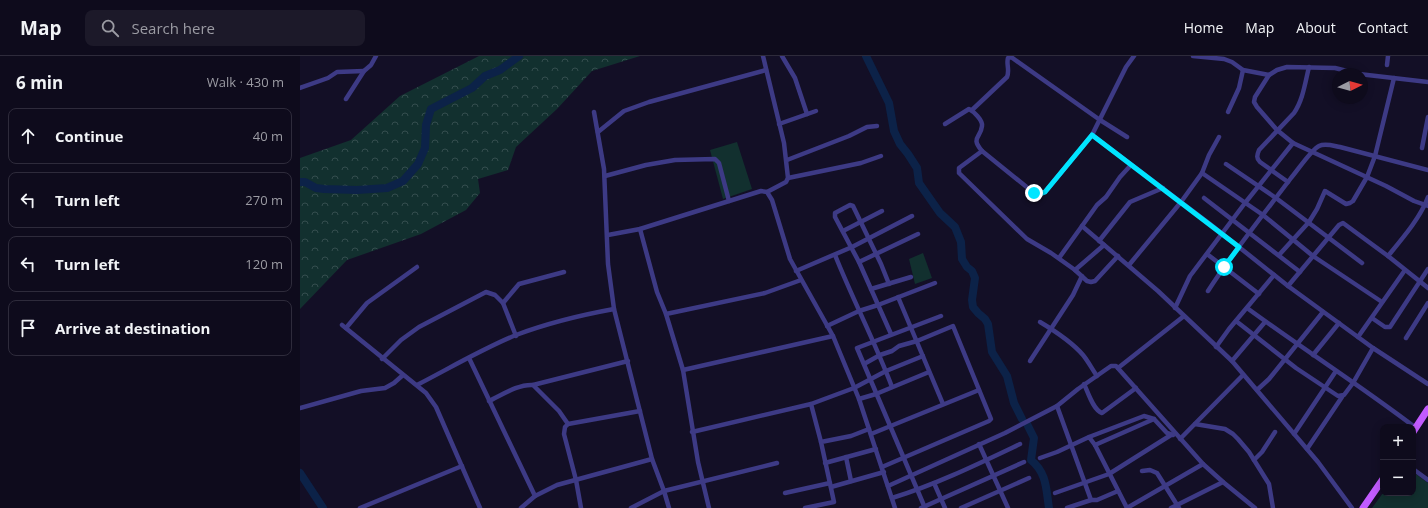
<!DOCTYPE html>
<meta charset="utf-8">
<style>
body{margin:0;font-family:"Open Sans",sans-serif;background:#1c1929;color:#f1f3f6}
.controls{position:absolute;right:12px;bottom:12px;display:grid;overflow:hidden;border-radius:8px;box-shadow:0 2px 10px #0003}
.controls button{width:36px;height:36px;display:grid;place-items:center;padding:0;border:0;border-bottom:1px solid #2e2b3b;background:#0e0b1c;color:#f1f3f6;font:20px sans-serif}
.compass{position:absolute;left:1032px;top:12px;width:36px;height:36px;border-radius:50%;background:#0e0b1c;box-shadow:0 2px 10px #0003;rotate:84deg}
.stop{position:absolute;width:12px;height:12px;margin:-9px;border:3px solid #00e5ff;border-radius:50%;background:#fff}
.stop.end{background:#00e5ff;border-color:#fff;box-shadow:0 1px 4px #0008}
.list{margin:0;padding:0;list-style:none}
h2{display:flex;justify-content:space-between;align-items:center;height:52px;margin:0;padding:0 16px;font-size:17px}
h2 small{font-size:13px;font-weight:400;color:#9b9ba3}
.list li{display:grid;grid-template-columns:26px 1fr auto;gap:12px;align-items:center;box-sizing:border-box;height:56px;margin:0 8px 8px;padding:0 8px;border:1px solid #2e2b3b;border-radius:8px}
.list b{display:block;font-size:15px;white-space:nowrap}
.list em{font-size:13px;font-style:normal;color:#9b9ba3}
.icon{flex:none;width:22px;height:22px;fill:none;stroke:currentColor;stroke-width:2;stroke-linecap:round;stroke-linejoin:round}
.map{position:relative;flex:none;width:1128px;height:452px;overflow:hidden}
header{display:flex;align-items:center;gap:24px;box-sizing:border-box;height:56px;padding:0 20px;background:#0e0b1c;border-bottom:1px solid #2e2b3b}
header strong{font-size:19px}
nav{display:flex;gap:22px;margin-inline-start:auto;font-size:14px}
.search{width:280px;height:36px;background:#1c1929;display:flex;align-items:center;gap:10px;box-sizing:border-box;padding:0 14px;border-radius:8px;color:#9b9ba3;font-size:15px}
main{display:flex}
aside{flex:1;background:#0e0b1c}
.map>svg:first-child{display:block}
.forest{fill:url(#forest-crowns)}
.pitch{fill:#12302f}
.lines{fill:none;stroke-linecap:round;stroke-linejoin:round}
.river{stroke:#0c2248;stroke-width:8}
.street{stroke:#3d3a85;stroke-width:4.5}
.primary{stroke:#c25bff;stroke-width:7}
.route{stroke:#00e5ff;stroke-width:5}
</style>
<header>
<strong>Map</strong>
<div class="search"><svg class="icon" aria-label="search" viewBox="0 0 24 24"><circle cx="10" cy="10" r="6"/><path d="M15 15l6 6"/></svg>Search here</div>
<nav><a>Home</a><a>Map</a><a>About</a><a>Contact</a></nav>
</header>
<main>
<aside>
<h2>6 min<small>Walk · 430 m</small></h2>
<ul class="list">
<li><svg class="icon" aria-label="ahead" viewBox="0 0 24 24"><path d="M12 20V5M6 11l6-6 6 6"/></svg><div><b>Continue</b></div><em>40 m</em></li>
<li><svg class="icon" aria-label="left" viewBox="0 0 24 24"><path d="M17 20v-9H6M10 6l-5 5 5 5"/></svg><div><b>Turn left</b></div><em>270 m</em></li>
<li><svg class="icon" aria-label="left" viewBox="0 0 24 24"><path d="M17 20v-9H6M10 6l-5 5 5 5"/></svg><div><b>Turn left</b></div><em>120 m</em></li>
<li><svg class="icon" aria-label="arrive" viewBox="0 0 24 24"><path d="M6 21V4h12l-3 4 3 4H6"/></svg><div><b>Arrive at destination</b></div></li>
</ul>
</aside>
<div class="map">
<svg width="1128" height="452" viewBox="0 0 1128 452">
<defs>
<pattern id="forest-crowns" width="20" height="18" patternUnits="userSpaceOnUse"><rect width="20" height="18" fill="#12302f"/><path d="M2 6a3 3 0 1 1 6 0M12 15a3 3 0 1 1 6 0" fill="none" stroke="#344d4e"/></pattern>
</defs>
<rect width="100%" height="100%" fill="#130f26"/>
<!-- forest -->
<polygon class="forest" points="179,0 340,0 292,15 257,53 216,91 208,114 178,123 180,137 166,154 121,178 47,204 0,253 0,102 51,84 100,40"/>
<!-- pitch -->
<g class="pitch">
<polygon points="437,86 452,133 423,143 410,94"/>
<polygon points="623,197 632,222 615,228 609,203"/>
<polygon points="1113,416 1128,427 1128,452 1072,452 1083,437 1113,437"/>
</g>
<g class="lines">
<!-- river -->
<g class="river">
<polyline points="566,0 589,47 594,75 600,88 608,98 617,112 619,127 640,157 655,171 661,186 662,203 667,211 672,215 675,222 672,244 673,251 678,257 685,263 688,268 692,296 707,320 714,347 722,363"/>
<polyline points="0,126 5,126 16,132 24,133 57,134 87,132 103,125 118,108 125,92 126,69 131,53 172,32 185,20 200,14 219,0"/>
<path d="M727 368 734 382 731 404C747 417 746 433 749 452"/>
<polyline points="0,417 23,452"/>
</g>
<!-- street -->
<g class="street">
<polyline points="463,0 484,87 488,122 486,126 467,136"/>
<polyline points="482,0 495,22 507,58"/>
<polyline points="893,0 924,3 932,6 943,14 969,19"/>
<polyline points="1087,9 1088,0"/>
<polyline points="1128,26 1059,18 1035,12 987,11 977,14 969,19 955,41 954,46 957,51 977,74 993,87 1086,130 1114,145 1128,150"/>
<polyline points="0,32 28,22 37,16 64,15"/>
<polyline points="46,43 64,15 71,9 76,0"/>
<path d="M672 54 707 21C710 14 706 8 708 2L711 1 800 64 827 81"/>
<polyline points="294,56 304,113 308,208 314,253 352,403 364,435 369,452"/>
<polyline points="928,56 939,32 943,14"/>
<polyline points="479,68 516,55"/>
<path d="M645 68 669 53C673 55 683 64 682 70 681 82 670 81 682 95"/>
<polyline points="298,76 324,55 349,46 466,14"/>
<polyline points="792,79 910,168 988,230 1073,292 1128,328"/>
<polyline points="1122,92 1128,61"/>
<polyline points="487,104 549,80 567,71 577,70"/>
<polyline points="926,108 976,142 1062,207"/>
<polyline points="831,109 820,121 806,141 797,149 782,170 858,235 932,305 1018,406 1052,452"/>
<polyline points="902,117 963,159 1013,200 1082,246"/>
<polyline points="305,120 346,109 375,104 415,103 419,107 429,145"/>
<polyline points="488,122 561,107 581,100"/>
<path d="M988 126 960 106C956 102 957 99 959 94L994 57C1003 44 1005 27 1009 11"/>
<polyline points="904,142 1000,216"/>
<polyline points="340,173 357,236 366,258 383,314 398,406 409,452"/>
<polyline points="543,175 582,155"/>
<polyline points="308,179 340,173 461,135 467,136 472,144 490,203 533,280 559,343 595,452"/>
<polyline points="799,185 830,146 863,132"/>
<polyline points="907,198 959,238"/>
<path d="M535 199C553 244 575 286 592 331"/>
<polyline points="979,199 1009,166 1017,153 1025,135 1046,148 1050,147 1053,145 1067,121 1075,100 1094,22"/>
<polyline points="818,200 795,225 791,226 787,225 775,214 751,197 727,183 659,117 659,112 682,95 734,137 740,137 745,136 792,79 826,11 834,0"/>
<path d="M1088 200C1102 183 1121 161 1128 141"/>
<polyline points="759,202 782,170"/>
<polyline points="559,206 618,178"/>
<polyline points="829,209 881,146 902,117 909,99 919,81"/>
<polyline points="775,214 804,189"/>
<polyline points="496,215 552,191 612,160"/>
<polyline points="589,228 581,208 553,150 550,149 535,157 535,161 559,206 591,278"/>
<polyline points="988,230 1039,169 1043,167 1088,200 1128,232"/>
<polyline points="571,233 611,221"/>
<path d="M908 235C933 196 963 159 991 122 998 114 1011 94 1019 90 1025 87 1034 90 1040 91L1128 114"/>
<polyline points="598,241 643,348"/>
<polyline points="203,247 219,228 264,216"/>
<polyline points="875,252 890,220 945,147 993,87"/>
<path d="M947 252C1003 293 1061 330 1116 372"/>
<polyline points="366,258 465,237 501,224"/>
<polyline points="1072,262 1085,271 1090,271 1128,213"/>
<polyline points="936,265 996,312 1038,340 1044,339 1053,327 1073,292"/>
<path d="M740 266C755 275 771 285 783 299 788 305 792 313 797 320"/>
<polyline points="42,269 126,337 136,351 180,452"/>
<polyline points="527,270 559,255 578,249 635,227"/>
<polyline points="46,272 67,247 117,211"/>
<polyline points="1058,281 1105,214"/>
<polyline points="1106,282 1128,247"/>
<polyline points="916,291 929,273 974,219"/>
<polyline points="1013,299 1039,267"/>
<polyline points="169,302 235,440"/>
<polyline points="82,303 101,284 119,271 186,236 195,239 203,247 216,280"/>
<polyline points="730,305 773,239 782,220"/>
<polyline points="932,305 965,266"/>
<polyline points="564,308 580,299 592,295 599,290 617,285 653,270 691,363 689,365 582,411"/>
<polyline points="818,312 884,260"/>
<polyline points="383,314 533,280"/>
<path d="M784 328C788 336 793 354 802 357L836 332"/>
<path d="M117 329C150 312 182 293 216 279 248 267 281 259 314 253"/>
<polyline points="233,329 328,305"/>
<polyline points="957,334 969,323 1023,256"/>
<polyline points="559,343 576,338 629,316"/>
<path d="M189 345C202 339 218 328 233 329L259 355 268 368"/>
<polyline points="511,348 554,332 586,315 623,300"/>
<polyline points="757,350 791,444"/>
<polyline points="0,352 61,335 85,332 94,327 103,319"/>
<polyline points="895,368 925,373 933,378 938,383 949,396 969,428 973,452"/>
<polyline points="392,376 511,348 521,386"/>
<polyline points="571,378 679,334"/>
<polyline points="994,378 1036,315"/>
<polyline points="789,381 844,360 854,363 867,377 873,379"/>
<polyline points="880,383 943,319"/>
<polyline points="679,388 708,452"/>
<polyline points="795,389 854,363"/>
<polyline points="1007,393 1042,341"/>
<polyline points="546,401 551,425"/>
<polyline points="740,402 757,396 789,381 795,389 827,452"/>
<polyline points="954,404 962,396 975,376"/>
<polyline points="525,407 576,393"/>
<polyline points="1113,413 1128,424"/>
<polyline points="842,415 850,414 857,417 879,452"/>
<polyline points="634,427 645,452"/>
<polyline points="588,430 705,377 757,350 778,333 811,310 816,310 903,408 923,426 955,452"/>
<polyline points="531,431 584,416"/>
<polyline points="485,437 530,427"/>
<polyline points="755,437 809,418 871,379"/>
<path d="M592 442C637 428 678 408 720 388"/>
<polyline points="60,452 162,410"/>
<polyline points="221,452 235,440 257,429 352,403"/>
<polyline points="281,452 276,424 264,378 265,371 268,368 340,355"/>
<polyline points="331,452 364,435 477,407"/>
<polyline points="505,452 534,446 521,386 551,380 569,373"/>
<polyline points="621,452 724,406"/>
<polyline points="625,452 557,292 641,260"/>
<polyline points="661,452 729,422"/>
<polyline points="767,452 791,444 797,444 818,435"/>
<polyline points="827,452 903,408"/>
<polyline points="871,452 923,426"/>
</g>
<!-- primary -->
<g class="primary">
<polyline points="1113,376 1128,353"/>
<polyline points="1063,452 1083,423"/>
</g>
</g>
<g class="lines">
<!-- route -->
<polyline class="route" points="734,137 740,138 745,136 792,79 939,191 924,211"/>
</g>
</svg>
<div class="controls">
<button>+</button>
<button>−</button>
</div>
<svg class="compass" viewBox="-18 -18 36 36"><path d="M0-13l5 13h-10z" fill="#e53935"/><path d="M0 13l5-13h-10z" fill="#9b9ba3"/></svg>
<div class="stop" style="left:924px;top:211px"></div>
<div class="stop end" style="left:734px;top:137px"></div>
</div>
</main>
